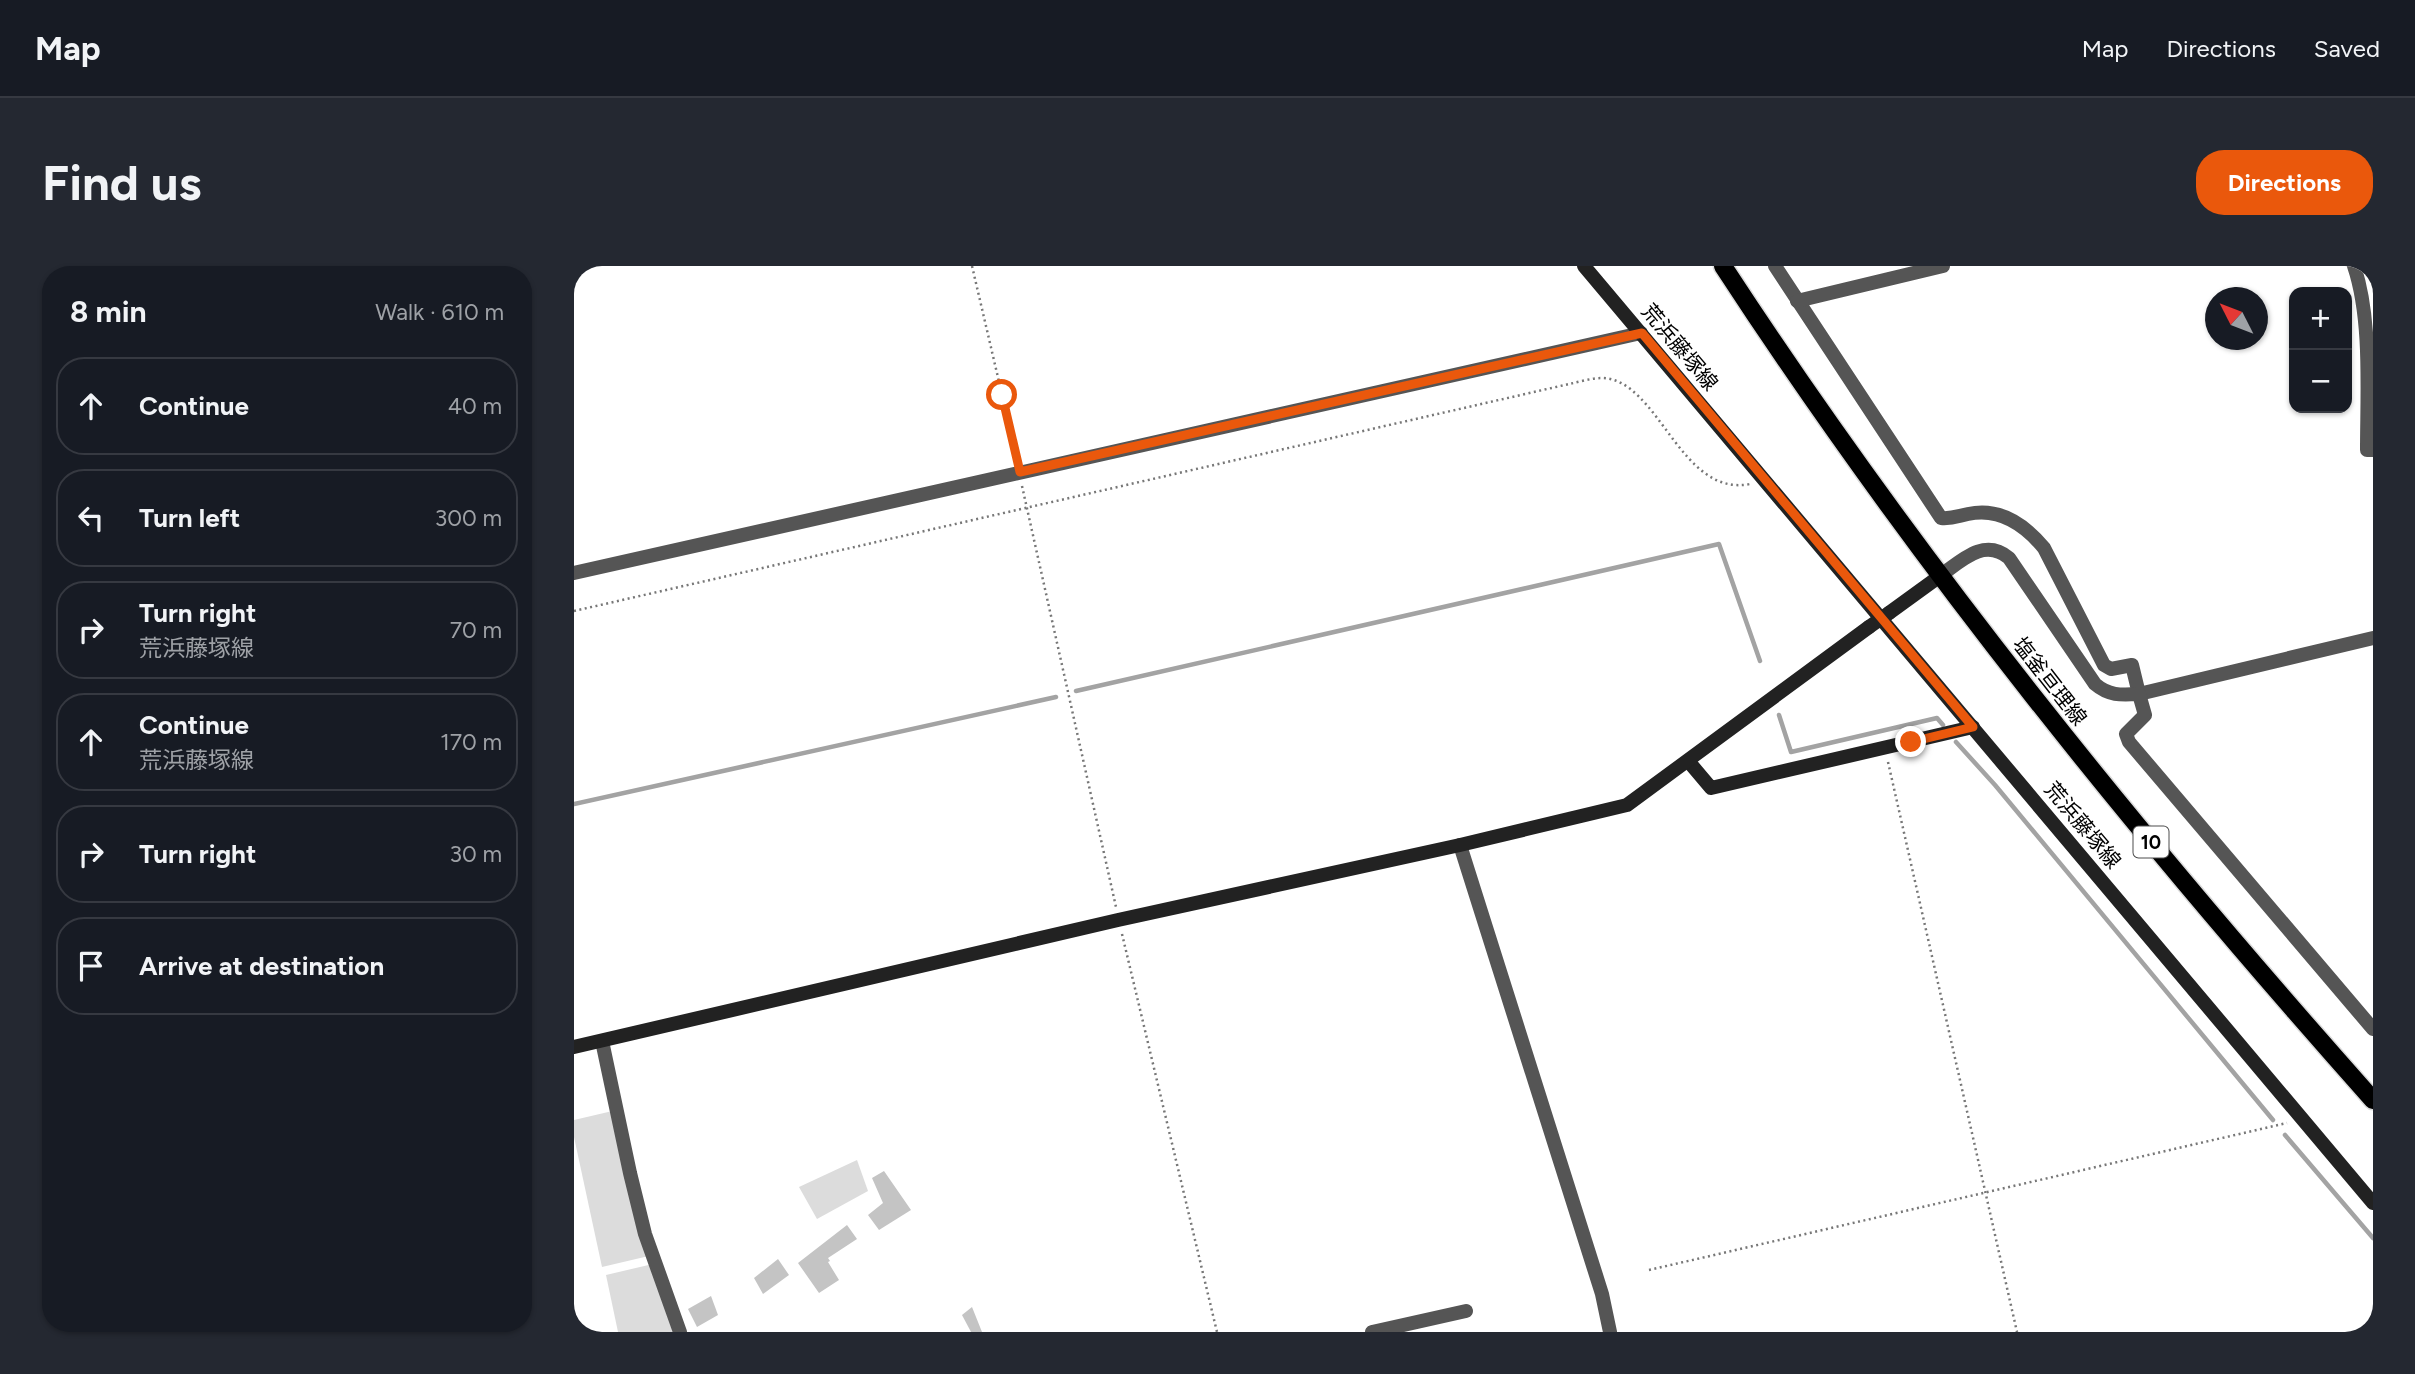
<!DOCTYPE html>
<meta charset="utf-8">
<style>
body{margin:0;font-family:Figtree,"Noto Sans JP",sans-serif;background:#242831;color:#f1f3f6}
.controls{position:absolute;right:21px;top:21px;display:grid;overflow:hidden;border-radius:14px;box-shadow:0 2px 5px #0004}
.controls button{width:63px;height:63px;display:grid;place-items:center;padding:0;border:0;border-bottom:2px solid #363941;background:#171b24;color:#f1f3f6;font:35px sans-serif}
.compass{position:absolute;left:1631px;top:21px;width:63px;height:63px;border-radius:50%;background:#171b24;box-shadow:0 2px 5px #0004;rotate:312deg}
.stop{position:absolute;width:21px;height:21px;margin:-16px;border:5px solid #ea580c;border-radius:50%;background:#fff}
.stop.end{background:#ea580c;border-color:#fff;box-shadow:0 2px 7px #0008}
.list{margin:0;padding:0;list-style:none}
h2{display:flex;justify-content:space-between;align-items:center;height:91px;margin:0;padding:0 28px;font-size:30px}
h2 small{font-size:23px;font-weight:400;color:#9ea1a6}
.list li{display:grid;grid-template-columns:46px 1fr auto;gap:21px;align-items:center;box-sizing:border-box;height:98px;margin:0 14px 14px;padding:0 14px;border:2px solid #363941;border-radius:28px}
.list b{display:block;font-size:26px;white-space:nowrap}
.list p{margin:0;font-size:23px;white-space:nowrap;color:#9ea1a6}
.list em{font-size:23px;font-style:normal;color:#9ea1a6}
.icon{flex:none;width:38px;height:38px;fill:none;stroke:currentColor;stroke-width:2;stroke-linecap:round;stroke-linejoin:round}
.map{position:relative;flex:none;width:1799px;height:1066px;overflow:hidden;border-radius:28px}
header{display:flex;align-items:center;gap:42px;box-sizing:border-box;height:98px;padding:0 35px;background:#171b24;border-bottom:2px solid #363941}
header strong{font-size:33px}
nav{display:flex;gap:38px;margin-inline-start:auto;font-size:24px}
.intro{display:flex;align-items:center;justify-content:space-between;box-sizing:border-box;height:168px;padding:0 42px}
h1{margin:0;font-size:49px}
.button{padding:18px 32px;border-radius:28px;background:#ea580c;color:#fff;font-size:24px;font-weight:700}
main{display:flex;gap:42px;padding:0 42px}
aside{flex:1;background:#171b24;border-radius:28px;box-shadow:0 2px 5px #0004}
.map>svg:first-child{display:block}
.green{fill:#dcdcdc}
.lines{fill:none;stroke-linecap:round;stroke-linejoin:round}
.stream{stroke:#a3a3a3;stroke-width:4.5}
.building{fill:#c4c4c4}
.primary-casing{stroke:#dbdbdb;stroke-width:21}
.path{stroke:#777;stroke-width:2.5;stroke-dasharray:2 3.5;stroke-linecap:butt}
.street{stroke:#555;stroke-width:14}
.secondary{stroke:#222;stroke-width:14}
.primary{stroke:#000;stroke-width:18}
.secondary-bridge{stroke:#222;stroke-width:14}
.route{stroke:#ea580c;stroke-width:9}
.labels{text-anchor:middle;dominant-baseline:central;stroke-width:5;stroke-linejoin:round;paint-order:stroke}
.shield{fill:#fff;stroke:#4c4c4c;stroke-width:2}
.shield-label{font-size:19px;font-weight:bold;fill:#000}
.street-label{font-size:21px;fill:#000;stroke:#fff}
</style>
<header>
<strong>Map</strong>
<nav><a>Map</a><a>Directions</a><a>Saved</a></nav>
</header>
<div class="intro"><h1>Find us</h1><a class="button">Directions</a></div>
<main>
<aside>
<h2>8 min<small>Walk · 610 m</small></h2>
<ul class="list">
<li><svg class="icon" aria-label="ahead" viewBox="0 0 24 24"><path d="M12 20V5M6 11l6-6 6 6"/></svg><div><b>Continue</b></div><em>40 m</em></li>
<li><svg class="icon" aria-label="left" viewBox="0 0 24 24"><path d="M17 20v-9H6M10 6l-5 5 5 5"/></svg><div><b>Turn left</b></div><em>300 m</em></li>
<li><svg class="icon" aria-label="right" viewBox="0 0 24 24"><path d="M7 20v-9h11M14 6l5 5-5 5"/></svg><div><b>Turn right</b><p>荒浜藤塚線</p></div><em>70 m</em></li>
<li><svg class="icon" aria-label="ahead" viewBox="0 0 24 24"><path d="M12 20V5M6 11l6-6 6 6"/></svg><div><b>Continue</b><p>荒浜藤塚線</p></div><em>170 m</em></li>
<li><svg class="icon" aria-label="right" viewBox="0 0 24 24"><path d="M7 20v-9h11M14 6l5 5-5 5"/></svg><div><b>Turn right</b></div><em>30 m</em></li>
<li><svg class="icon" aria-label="arrive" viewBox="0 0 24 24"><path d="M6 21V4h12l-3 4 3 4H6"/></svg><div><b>Arrive at destination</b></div></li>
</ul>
</aside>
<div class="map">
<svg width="1799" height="1066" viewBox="0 0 1799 1066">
<rect width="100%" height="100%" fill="#fff"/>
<!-- green -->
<g class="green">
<polygon points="47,843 79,989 28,1001 0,871 0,854"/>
<polygon points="283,894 294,925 243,953 225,921"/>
<polygon points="83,997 108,1066 44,1066 32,1009"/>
</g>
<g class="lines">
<!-- stream -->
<g class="stream">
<polyline points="502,425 1145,278 1186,395"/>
<polyline points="1205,449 1217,486 1363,452 1369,459"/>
<polyline points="1382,476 1421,519 1699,854"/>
<polyline points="0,538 482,431"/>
<polyline points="1711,869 1799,972"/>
</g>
</g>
<!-- building -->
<g class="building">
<polygon points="310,905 337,944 305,964 294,949 309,937 298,912"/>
<polygon points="273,959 283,973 254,992 256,995 254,996 265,1014 245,1027 224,997"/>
<polygon points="204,993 215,1009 189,1028 180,1012"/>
<polygon points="137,1030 144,1049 123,1061 114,1043"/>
<polygon points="398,1041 408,1066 397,1066 388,1049"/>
</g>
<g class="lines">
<!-- primary casing -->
<g class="primary-casing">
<path id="primary" d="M1149 0C1342 296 1565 571 1799 834"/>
</g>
<!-- path -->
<g class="path">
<polyline points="398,0 443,193"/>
<polyline points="448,220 542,641"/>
<path d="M0 345 995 118C1005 116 1017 112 1028 112 1085 113 1106 232 1176 218"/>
<polyline points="1314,496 1443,1066"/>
<polyline points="548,668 643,1066"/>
<polyline points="1075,1004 1713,857"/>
</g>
<!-- street -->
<g class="street">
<path d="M1201 0 1367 252C1378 253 1384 250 1394 248 1426 241 1451 259 1470 282L1530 399 1537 403 1558 399 1565 428 1799 372"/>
<path d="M1780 0C1798 53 1793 128 1793 184H1799"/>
<polyline points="1223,35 1369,0"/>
<polyline points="0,307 1067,67"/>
<path d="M1366 310C1387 295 1410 271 1435 292L1521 418C1535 430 1547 429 1565 428L1571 449 1552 468 1555 476 1799 763"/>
<polyline points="886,579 1028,1028 1036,1066"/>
<polyline points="28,775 56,907 71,968 106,1066"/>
<polyline points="798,1066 892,1045"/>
</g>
<!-- secondary -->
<g class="secondary">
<polyline points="1010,0 1799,937"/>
<polyline points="1315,347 1366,310"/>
<polyline points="1115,496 1137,522 1399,461"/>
<polyline points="0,781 544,654 886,579 1053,539 1295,361"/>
</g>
<!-- primary -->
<use href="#primary" class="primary"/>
<!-- secondary-bridge -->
<polyline class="secondary-bridge" points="1295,361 1315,347"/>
</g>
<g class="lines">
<!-- route -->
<polyline class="route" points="428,129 446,206 1068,67 1399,461 1337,476"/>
</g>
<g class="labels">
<!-- shield labels -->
<rect class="shield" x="1559.5" y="560.5" width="35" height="31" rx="5"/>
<g class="shield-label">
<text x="1577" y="576">10</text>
</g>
<!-- street labels -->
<g class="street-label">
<text transform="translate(1106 81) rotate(50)">荒浜藤塚線</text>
<text transform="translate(1476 415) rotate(52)">塩釜亘理線</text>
<text transform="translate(1509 559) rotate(50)">荒浜藤塚線</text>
</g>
</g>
</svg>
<div class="controls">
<button>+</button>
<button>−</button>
</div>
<svg class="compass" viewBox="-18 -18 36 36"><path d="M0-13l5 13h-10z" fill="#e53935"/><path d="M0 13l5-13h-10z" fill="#9ea1a6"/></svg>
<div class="stop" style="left:428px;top:129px"></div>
<div class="stop end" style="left:1337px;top:476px"></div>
</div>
</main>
